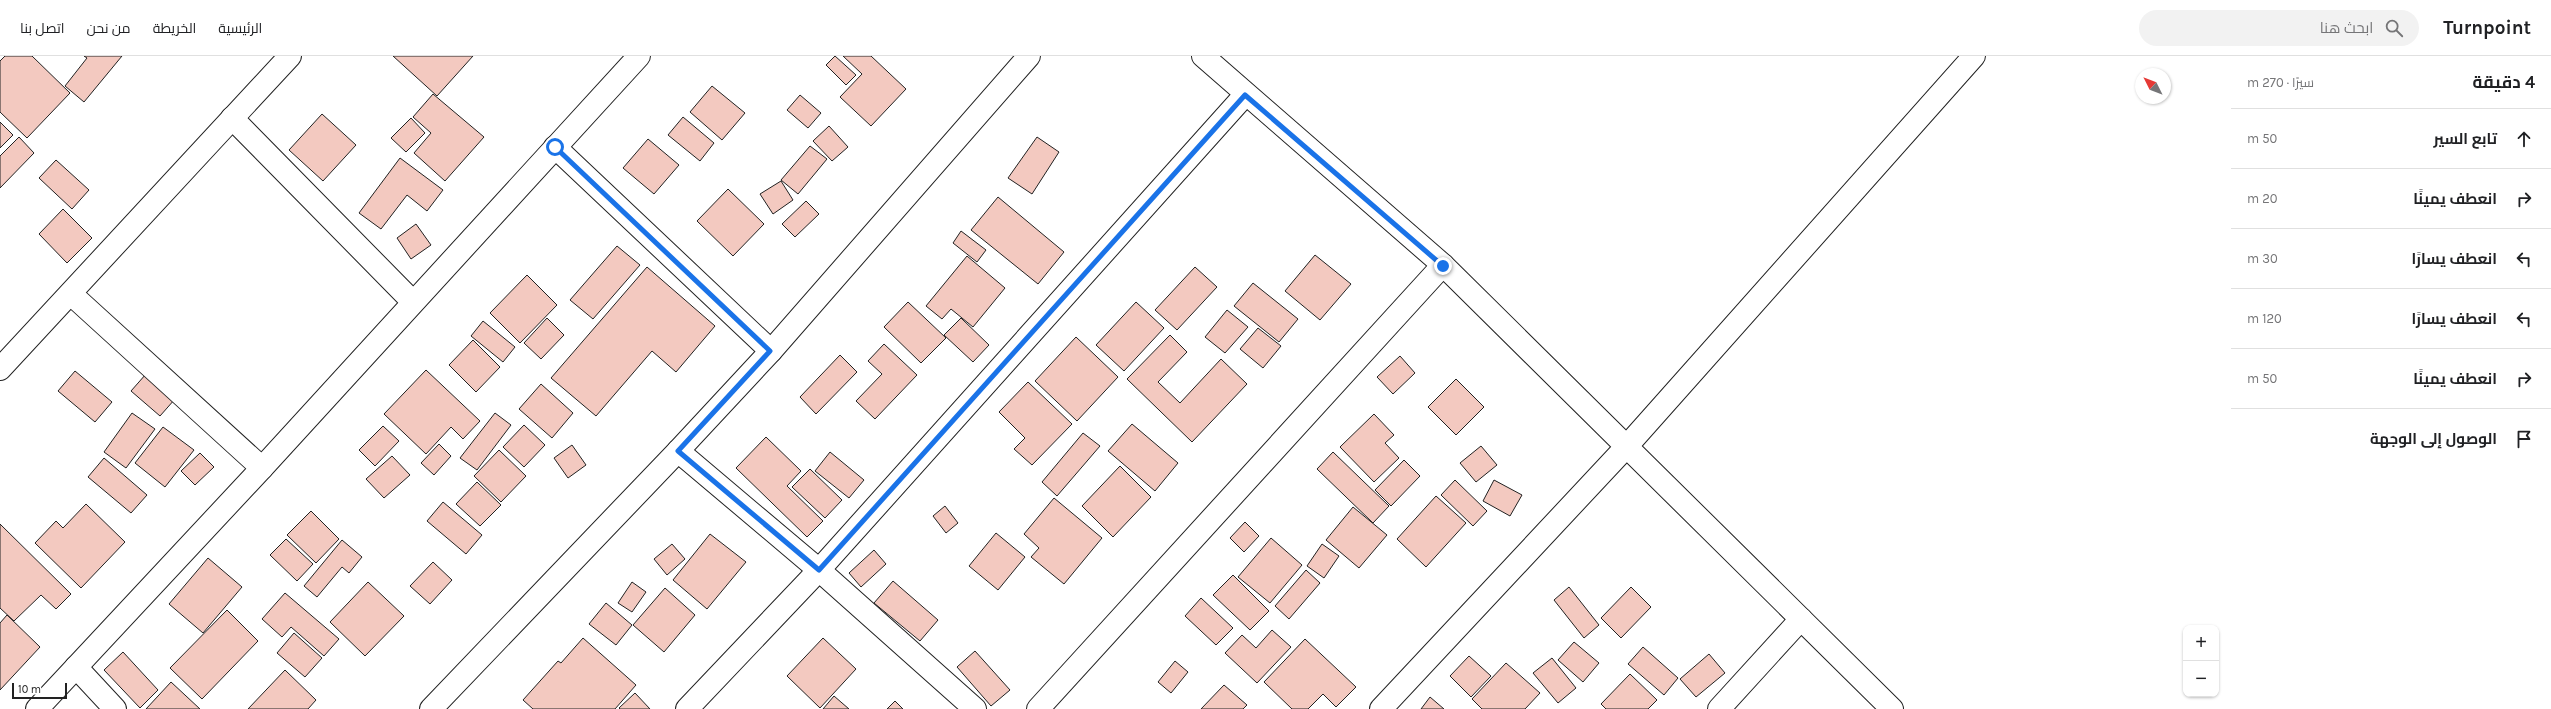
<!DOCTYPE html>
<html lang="ar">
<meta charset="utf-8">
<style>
body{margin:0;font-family:Karla,Cairo,sans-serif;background:#f2f2f2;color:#202124;direction:rtl}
.controls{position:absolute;right:12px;bottom:12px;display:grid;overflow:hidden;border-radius:8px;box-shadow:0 1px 3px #0004}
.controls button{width:36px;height:36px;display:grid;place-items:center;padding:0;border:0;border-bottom:1px solid #e0e0e0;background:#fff;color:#202124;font:20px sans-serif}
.compass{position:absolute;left:2135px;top:12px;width:36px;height:36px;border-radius:50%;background:#fff;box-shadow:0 1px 3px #0004;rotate:312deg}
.scale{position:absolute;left:12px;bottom:10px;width:55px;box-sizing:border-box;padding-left:4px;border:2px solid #222;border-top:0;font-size:11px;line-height:14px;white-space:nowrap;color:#222;-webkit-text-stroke:3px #fff;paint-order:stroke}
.stop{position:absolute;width:12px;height:12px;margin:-9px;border:3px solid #1a73e8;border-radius:50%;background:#fff}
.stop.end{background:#1a73e8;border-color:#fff;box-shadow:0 1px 4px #0008}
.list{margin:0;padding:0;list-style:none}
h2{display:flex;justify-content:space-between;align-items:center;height:52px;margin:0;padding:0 16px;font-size:17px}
h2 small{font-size:13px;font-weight:400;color:#757577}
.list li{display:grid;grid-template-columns:26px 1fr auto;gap:12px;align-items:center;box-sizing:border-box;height:60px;padding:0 16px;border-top:1px solid #e0e0e0}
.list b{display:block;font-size:15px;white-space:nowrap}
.list em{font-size:13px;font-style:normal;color:#757577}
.icon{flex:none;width:22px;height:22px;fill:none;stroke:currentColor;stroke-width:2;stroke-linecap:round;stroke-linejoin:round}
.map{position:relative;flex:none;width:2231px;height:653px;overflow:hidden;direction:ltr}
header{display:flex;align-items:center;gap:24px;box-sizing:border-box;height:56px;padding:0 20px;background:#fff;border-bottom:1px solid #e0e0e0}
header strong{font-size:19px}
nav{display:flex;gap:22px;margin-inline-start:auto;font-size:14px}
.search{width:280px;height:36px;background:#f2f2f2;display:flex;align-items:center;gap:10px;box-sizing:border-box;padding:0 14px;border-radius:22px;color:#757577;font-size:15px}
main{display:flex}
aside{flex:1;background:#fff}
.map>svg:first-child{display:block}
.building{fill:#f3c9c0;stroke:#222}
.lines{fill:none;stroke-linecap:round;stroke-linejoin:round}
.street-casing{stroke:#222;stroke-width:24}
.street{stroke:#fff;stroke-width:22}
.route{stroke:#1a73e8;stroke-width:5}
</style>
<header>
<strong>Turnpoint</strong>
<div class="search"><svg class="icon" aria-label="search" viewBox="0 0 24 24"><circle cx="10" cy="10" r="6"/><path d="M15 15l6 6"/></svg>ابحث هنا</div>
<nav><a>الرئيسية</a><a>الخريطة</a><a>من نحن</a><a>اتصل بنا</a></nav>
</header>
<main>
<aside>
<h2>4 دقيقة<small>سيرًا · 270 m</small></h2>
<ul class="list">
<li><svg class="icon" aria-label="ahead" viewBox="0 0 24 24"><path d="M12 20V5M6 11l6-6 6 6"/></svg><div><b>تابع السير</b></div><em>50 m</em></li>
<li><svg class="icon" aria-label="right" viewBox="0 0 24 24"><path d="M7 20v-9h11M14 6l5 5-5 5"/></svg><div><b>انعطف يمينًا</b></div><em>20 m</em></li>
<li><svg class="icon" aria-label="left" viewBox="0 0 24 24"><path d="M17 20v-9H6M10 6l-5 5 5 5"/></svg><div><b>انعطف يسارًا</b></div><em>30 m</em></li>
<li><svg class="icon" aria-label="left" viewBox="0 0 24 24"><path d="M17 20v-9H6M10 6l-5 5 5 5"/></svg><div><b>انعطف يسارًا</b></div><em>120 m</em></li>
<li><svg class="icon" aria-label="right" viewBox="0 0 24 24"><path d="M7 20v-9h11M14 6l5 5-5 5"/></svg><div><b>انعطف يمينًا</b></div><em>50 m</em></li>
<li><svg class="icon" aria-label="arrive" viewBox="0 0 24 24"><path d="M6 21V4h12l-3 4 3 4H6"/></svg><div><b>الوصول إلى الوجهة</b></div></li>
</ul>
</aside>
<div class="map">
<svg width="2231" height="653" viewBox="0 0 2231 653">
<rect width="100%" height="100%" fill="#fff"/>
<!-- building -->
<g class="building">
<polygon points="5,0 32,0 70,37 27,82 0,56 0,5"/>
<polygon points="84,0 122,0 84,46 65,30 87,2"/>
<polygon points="393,0 473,0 437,40"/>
<polygon points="835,0 856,19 846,29 826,9"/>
<polygon points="843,0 871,0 906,33 871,70 840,41 862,18"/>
<polygon points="712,30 745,57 722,84 690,56"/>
<polygon points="433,38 484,81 445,125 414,97 431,77 413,61"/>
<polygon points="800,39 821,57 808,72 787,54"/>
<polygon points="322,58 356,89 323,125 289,94"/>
<polygon points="683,61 714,87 700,105 668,79"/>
<polygon points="411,62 425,77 406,96 391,82"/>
<polygon points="0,66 13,79 0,92"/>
<polygon points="829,70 848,91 832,105 813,85"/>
<polygon points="19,81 34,97 0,132 0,100"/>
<polygon points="1037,81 1059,96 1032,138 1008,122"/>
<polygon points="648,83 679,109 654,138 623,112"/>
<polygon points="810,90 827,103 798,138 781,124"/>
<polygon points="400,102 443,134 427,155 407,139 381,173 359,157"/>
<polygon points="56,104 89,134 72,153 39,122"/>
<polygon points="781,125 793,144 773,158 760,138"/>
<polygon points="728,133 764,168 733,200 697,165"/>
<polygon points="998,141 1064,196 1038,228 971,174"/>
<polygon points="806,145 819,158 795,181 782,168"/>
<polygon points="63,153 92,182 67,207 39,178"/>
<polygon points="416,168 431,189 411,203 397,182"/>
<polygon points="961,175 986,194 977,206 953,187"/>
<polygon points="617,190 640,209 593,263 570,244"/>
<polygon points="1315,199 1351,228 1320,264 1285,235"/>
<polygon points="967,200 1005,232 973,271 951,253 942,263 926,250"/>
<polygon points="647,211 715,270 676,316 652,295 596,360 551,322"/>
<polygon points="1195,211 1217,231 1177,274 1155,254"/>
<polygon points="527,219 557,249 520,287 490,257"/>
<polygon points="1253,227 1298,263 1279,286 1234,250"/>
<polygon points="908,246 946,282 921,307 884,271"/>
<polygon points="1136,246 1164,272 1124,315 1096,289"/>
<polygon points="1227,254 1248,271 1225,297 1205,281"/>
<polygon points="547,262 564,279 541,303 524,287"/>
<polygon points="961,262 989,289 973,306 944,279"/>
<polygon points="483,265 515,291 503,306 471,280"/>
<polygon points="1258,272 1281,290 1263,312 1240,293"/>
<polygon points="1170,279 1187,296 1158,326 1180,347 1221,303 1247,328 1192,386 1127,323"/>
<polygon points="1076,281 1118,321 1077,365 1035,325"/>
<polygon points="473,284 500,311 476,336 449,309"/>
<polygon points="884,288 917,319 875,363 856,345 882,318 868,305"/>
<polygon points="840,299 857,316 816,358 800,341"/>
<polygon points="1400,300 1415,317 1393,338 1377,321"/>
<polygon points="426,314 480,365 463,383 451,371 426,398 384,358"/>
<polygon points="75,315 112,346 95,366 58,335"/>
<polygon points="146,318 175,343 160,360 131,335"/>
<polygon points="1456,323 1484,351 1456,379 1428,351"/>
<polygon points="1028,326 1072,368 1032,409 1014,393 1025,382 999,356"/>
<polygon points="541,328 573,357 552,382 519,353"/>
<polygon points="132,357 155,373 126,412 104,396"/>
<polygon points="495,357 511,369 477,414 460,402"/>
<polygon points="1374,358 1394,379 1385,387 1399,402 1374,426 1340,391"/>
<polygon points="1132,368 1178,407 1155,435 1108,395"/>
<polygon points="524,369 545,389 524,411 503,391"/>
<polygon points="383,370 399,385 375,410 359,394"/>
<polygon points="163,371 194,394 165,431 135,407"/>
<polygon points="1083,377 1100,390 1057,440 1042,426"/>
<polygon points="766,381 801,415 787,430 823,465 807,481 736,412"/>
<polygon points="439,388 451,400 434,419 421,407"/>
<polygon points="572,389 586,409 568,422 554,402"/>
<polygon points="1481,390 1497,409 1476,426 1460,407"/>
<polygon points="499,394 526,420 501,446 474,420"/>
<polygon points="830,396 864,424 849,442 815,415"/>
<polygon points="1333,396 1389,450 1373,467 1317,413"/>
<polygon points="200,397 214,411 195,429 181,415"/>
<polygon points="392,400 410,419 384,442 366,423"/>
<polygon points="104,402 147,439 131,457 88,421"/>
<polygon points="1404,404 1420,420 1391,450 1375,434"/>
<polygon points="1120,410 1151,441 1113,481 1082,450"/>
<polygon points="810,413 842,444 825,462 792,431"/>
<polygon points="1455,424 1487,455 1473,470 1441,439"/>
<polygon points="1494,424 1522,439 1510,460 1483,445"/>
<polygon points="477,426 501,449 480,470 456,448"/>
<polygon points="1436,440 1466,467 1426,511 1397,483"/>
<polygon points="1054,442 1102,482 1064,528 1031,501 1039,492 1024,478"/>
<polygon points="443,446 482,479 466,498 427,465"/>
<polygon points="86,448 125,486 81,532 35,487 56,465 63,472"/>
<polygon points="945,450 958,467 946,477 933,460"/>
<polygon points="1353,451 1387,479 1359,512 1326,484"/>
<polygon points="311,455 339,483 316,507 287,479"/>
<polygon points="1245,466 1259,480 1244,496 1230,482"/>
<polygon points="0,468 71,538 56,553 41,539 14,565 0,552"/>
<polygon points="996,477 1025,501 998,534 969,510"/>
<polygon points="710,478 746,506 707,553 673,524"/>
<polygon points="1271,482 1302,509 1270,547 1238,521"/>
<polygon points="286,483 313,508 297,525 270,499"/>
<polygon points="342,484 362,501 349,517 342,511 317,541 304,530"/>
<polygon points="672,488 685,503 667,519 654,503"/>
<polygon points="1322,488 1339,500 1324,522 1307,510"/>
<polygon points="874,494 886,508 861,531 849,517"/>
<polygon points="208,502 242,531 203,577 169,548"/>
<polygon points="433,506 452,524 430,548 410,530"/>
<polygon points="1306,514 1320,527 1289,563 1275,550"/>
<polygon points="1233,519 1269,555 1250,574 1213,539"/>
<polygon points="893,525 938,564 920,585 874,547"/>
<polygon points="368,526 404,560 365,600 330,566"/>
<polygon points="632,526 646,536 632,556 618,547"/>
<polygon points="1569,531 1599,569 1584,582 1554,544"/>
<polygon points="1631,531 1651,551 1621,582 1601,562"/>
<polygon points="665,532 695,559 664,596 633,569"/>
<polygon points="285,537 339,583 324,600 291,571 282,581 262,563"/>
<polygon points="1201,542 1233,572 1216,589 1185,560"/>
<polygon points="606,547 632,569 616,589 589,568"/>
<polygon points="227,554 258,585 202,643 170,612"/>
<polygon points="7,559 40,591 0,634 0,567"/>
<polygon points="1272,574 1291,591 1257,627 1225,597 1242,579 1256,592"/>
<polygon points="294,577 322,602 305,621 277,597"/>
<polygon points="583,582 636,629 615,653 533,653 523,644 558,605 561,607"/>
<polygon points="823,582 856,613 820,652 787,620"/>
<polygon points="1305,583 1356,631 1336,651 1323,638 1308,653 1292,653 1264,626"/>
<polygon points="1574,586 1599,607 1583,626 1558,604"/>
<polygon points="1643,591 1678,622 1664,639 1628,608"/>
<polygon points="975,595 1010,634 991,650 957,611"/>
<polygon points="123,596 158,634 140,652 104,614"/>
<polygon points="1709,598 1725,617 1696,641 1680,623"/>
<polygon points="1469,600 1491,620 1471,641 1450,620"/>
<polygon points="1552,602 1576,632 1558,647 1533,617"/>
<polygon points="1175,605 1188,616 1171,637 1158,626"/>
<polygon points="1506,607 1540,637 1525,653 1482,653 1472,643"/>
<polygon points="285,614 316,644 308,653 248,653"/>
<polygon points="1630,618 1657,644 1648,653 1606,653 1601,648"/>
<polygon points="171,626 200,653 146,653"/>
<polygon points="1224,629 1247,649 1243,653 1201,653"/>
<polygon points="635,637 650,653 620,653 619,652"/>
<polygon points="834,640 849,653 823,653"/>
<polygon points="1430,641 1444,653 1421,653"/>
<polygon points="895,645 903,653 887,653"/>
</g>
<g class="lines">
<!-- street casing -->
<g class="street-casing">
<g id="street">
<polyline points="1203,0 1443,209 1892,653"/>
<polyline points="232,62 412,245"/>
<polyline points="555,91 771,295"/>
<polyline points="71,238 262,412"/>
<polyline points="0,313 290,0"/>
<polyline points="678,395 819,514 975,653"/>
<polyline points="76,611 115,653"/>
<polyline points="37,653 262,412 639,0"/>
<polyline points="431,653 678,395 771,295 1029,0"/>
<polyline points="687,653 819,514 1245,39"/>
<polyline points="1038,653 1443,209"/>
<polyline points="1381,653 1627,390 1974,0"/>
<polyline points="1719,653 1801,563"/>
</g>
</g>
<!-- street -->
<use href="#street" class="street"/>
</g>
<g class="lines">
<!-- route -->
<polyline class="route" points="555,91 770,295 678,395 819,514 1245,39 1443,210"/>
</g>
</svg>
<div class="controls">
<button>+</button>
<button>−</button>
</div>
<svg class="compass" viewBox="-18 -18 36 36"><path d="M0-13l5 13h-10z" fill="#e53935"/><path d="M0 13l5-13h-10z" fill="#757577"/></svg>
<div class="scale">10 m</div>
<div class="stop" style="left:555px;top:91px"></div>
<div class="stop end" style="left:1443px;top:210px"></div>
</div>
</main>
